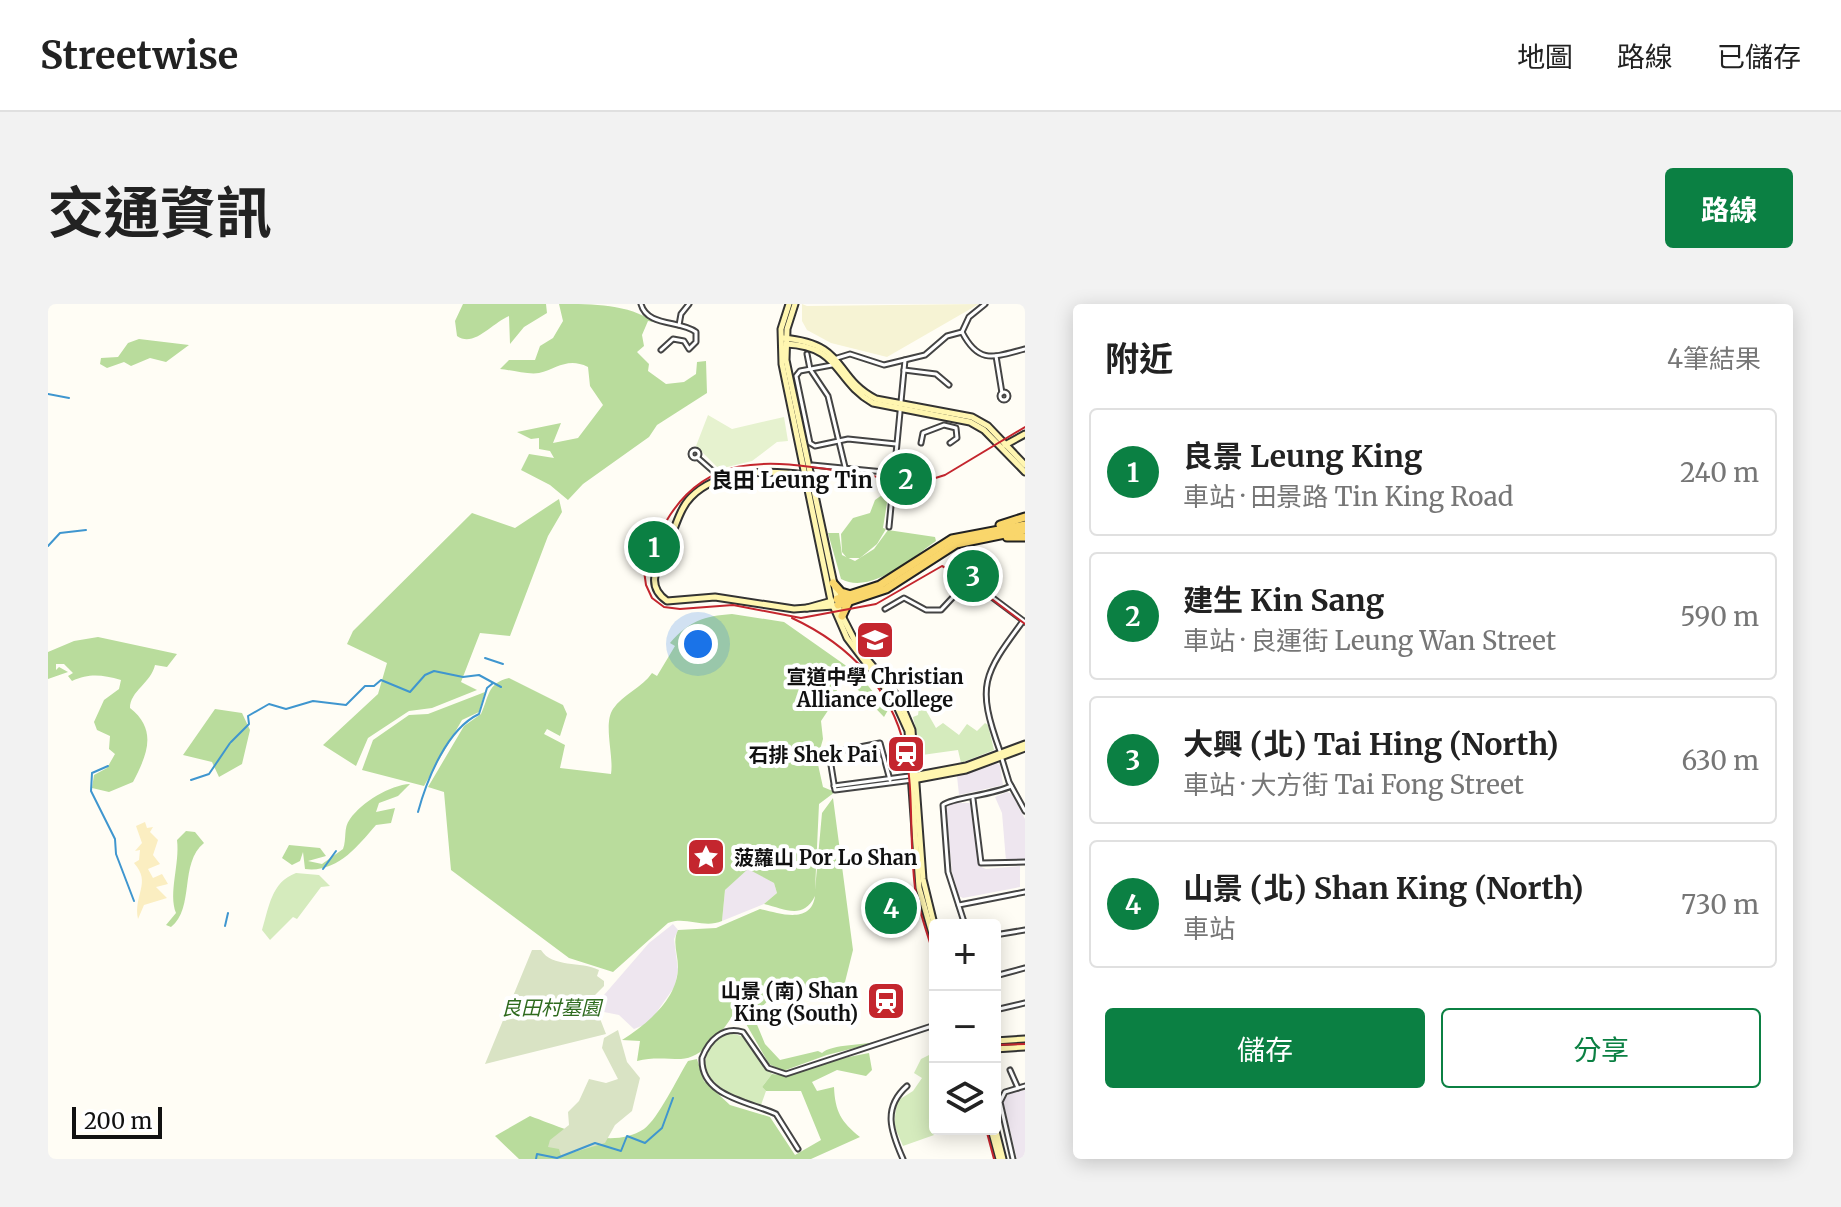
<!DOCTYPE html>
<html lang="zh-TW">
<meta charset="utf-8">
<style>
body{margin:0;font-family:Merriweather,"Noto Sans TC",serif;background:#f2f2f2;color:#222}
.controls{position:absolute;right:24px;bottom:24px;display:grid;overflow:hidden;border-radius:8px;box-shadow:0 4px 20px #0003}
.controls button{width:72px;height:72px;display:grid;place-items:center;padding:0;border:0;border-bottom:2px solid #e0e0e0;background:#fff;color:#222;font:40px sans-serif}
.scale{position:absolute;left:24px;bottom:20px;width:90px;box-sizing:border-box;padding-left:8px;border:4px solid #111;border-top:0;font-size:22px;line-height:28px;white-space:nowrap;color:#111;-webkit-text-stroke:6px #fff;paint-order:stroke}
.you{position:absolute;left:650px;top:340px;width:28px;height:28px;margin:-20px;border:6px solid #fff;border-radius:50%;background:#1a73e8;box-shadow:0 0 0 12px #1a73e833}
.badge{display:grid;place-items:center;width:52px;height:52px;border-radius:50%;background:#0b8043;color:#fff;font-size:26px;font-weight:700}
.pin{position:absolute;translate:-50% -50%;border:4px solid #fff;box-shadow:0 2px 8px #0006}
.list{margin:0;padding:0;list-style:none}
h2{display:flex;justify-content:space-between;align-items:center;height:104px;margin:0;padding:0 32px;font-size:34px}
h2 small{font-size:26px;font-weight:400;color:#767676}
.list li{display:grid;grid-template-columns:52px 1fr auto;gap:24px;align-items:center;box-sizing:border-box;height:128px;margin:0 16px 16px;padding:0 16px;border:2px solid #e0e0e0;border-radius:8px}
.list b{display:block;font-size:30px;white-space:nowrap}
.list p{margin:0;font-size:26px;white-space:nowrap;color:#767676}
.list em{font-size:26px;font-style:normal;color:#767676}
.actions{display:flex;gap:16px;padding:24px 32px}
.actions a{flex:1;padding:18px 0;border:2px solid #0b8043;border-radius:8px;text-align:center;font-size:28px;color:#0b8043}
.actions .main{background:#0b8043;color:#fff}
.icon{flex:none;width:44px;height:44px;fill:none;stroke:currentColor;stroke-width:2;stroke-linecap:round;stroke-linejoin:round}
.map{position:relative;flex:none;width:977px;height:855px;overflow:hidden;border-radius:8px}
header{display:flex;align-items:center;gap:48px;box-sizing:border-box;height:112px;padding:0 40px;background:#fff;border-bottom:2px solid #e0e0e0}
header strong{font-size:38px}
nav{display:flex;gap:44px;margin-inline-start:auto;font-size:28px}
.intro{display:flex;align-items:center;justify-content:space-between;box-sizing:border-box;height:192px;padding:0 48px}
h1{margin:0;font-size:56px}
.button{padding:20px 36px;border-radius:8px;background:#0b8043;color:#fff;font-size:28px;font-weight:700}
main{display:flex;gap:48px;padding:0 48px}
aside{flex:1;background:#fff;border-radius:8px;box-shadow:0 4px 20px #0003}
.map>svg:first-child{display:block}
.industrial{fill:#eee6ef}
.farmland{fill:#f6f3d4}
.green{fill:#d5ebbd}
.forest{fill:#b9dc9c}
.sand{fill:#fbeec1}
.cemetery{fill:#d9e3c4}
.pitch{fill:#e6f2cf}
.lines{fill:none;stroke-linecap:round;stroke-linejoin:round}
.stream{stroke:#3f96cf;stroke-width:2}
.street-casing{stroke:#444;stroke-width:7}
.secondary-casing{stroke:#333;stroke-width:9}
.primary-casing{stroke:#222;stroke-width:11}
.street{stroke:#fff;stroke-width:3}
.secondary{stroke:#fff6b0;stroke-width:5}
.primary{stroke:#f9d66b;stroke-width:7}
.tram{stroke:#c4262e;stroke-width:2}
.labels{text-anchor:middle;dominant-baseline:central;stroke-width:8;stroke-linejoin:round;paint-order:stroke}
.poi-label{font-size:20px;font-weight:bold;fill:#111;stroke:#fff;text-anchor:end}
.park-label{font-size:20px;font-style:italic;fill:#2f6b1f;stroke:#fff}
.neighbourhood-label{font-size:22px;font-weight:bold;fill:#111;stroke:#fff}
</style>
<header>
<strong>Streetwise</strong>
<nav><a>地圖</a><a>路線</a><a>已儲存</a></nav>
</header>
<div class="intro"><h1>交通資訊</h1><a class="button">路線</a></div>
<main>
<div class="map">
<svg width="977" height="855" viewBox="0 0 977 855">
<rect width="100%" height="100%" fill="#fffdf5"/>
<!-- industrial -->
<g class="industrial">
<polygon points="948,459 952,461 955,481 911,491 909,472"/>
<polygon points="959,488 964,490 977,515 977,555 958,557 954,509 947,493"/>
<polygon points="901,499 922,499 931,562 938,565 972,562 972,583 915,594 911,592 904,568 898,506"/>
<polygon points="700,564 726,579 729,589 716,600 674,617 677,586"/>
<polygon points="625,620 630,626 626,635 630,666 627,682 601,719 586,725 571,711 546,706 542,695 556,691 601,639"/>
<polygon points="977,786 977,855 969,855 955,797 961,790"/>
</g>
<!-- farmland -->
<polygon class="farmland" points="754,0 759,2 931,0 839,53 783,39 759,26 754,17"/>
<!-- green -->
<g class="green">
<polygon points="872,396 888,424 895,419 911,431 919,420 929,427 937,419 940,421 946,446 913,459 910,446 874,451 865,413 870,411"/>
<path d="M248 569 271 571 282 582 273 583 249 615 245 613 222 636 214 626C221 604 223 578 248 569Z"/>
<path d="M682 729 697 733 724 770 714 783 718 787 713 801C691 797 668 786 657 765 656 748 667 734 682 729Z"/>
<polygon points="887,748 887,825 903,825 855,842 846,821 849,797 865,787 874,774 866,769 873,755"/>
</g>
<!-- forest -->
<g class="forest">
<path d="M415 0H498L499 9 476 23 462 40 461 12C444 19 426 44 409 32L407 17Z"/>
<path d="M511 0C546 0 580 0 606 18L600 17 594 31 596 42 589 48 601 60 600 67 618 80 636 78 648 70 649 58 658 57 659 89 609 121 601 133 535 180 520 196 502 181 473 166 481 150 506 154 502 147 491 145V134L483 135 469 128 513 119 505 139 530 134 555 101 542 82 540 63C519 53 509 65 491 69 481 71 463 66 452 65L461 56H487L492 42 505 34 515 17Z"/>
<polygon points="91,35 141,41 118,58 102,54 83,62 76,58 59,64 52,60 53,54 70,53 80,39"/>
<polygon points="841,186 835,224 838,225 829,240 812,254 799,254 794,248 793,230 805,214 822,209 827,196"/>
<polygon points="511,195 514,208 500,232 462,332 432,329 413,378 429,386 384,404 361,407 320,434 308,462 275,441 330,390 339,359 299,340 305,327 424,209 467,224"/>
<path d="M840 226 887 233 888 237C864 254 823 291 793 275L780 229H791L794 251 807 257 826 245Z"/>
<path d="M684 310 736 318 807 368 805 370 812 372 840 406 836 413 788 363 789 393 773 417 775 435 769 456 775 483 787 488 771 500 767 586 774 509 785 494 805 646 796 682 785 679 778 684H757L748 695 737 688 731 698 723 694 705 711 717 740 732 756 770 747 774 749C783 740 818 741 834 737L779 751 735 767 721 760 689 704C679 722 657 754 633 755 617 755 605 753 589 757L592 737 574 736C598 721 630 695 630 663 630 650 624 638 630 626L668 624 712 605C731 609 763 621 767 592 755 616 737 605 716 600L729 589 726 579 700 565 677 586 674 617C656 625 638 612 620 619L565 668 521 654 403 566 396 488 380 483 416 422 433 410C441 393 439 379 461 374L515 401 519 410 512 432 499 425 496 430 517 441 512 464 563 470C566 452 555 420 565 405 575 390 594 384 604 369L609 372 627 342 622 339C641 317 656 312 684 310Z"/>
<path d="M50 333 129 350 119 363 107 361C103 379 82 387 82 404 110 426 99 451 85 478L61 488 44 484 46 471 59 464 67 450 61 445 62 432 49 426 46 418 56 396 71 385 73 376C54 371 42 369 24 377L20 372 25 369 16 360H8V366L11 363 20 368 0 375V348L26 337Z"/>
<polygon points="437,388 431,408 414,416 376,482 314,466 325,436 361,411 380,410"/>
<polygon points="167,405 194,409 202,426 194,460 171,473 164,458 135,451"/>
<path d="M362 480 350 492 331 499 328 508 347 504 343 519 328 521C309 543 289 569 257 565L255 548 252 557 244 561 234 554 241 541 272 544 278 552 260 557 274 560 295 545C299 535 295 524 302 515 314 498 342 481 362 480Z"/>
<path d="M138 527 147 528 156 539C131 559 147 604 123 623L118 621 128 609C120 589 132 560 129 536Z"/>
<path d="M821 749 824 766 818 772 789 766 764 778 769 787 786 783C787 807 793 818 812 833L763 855H471L447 832 482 812C515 824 562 847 596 825 610 815 630 773 640 757L649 755 656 777 682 801 722 813 747 851 773 836 753 787H718L714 783 724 770 741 772 780 757Z"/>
</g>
<!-- sand -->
<path class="sand" d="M97 518 99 524 105 523 102 528 110 536 105 551 112 560 100 565 105 574 114 570 120 580 108 583 119 594 96 601 90 615C85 591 104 579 86 559L91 556 92 546 87 547 94 539 88 522Z"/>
<!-- cemetery -->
<g class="cemetery">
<path d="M484 646H493C504 664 533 657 551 666L549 672 556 677V682L544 694 558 730 437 760Z"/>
<polygon points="570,726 579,758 592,774 584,807 567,821 557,839 513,852 511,845 500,843 502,836 521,821 520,808 531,797 541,775 558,779 570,775 554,744 556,734"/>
</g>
<!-- pitch -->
<polygon class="pitch" points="660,111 684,125 736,113 740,137 729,138 704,157 671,165 648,142"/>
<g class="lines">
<!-- stream -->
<g class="stream">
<polyline points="0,90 21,94"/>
<polyline points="0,242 12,229 38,226"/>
<polyline points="437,354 455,360"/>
<polyline points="183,438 201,420 200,412 221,400 238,405 265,397 298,401 317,382 326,382 333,376 362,388 377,371 386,367 415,373 431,371 453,383"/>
<polyline points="60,462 44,469 43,487 67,535 68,550 86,597"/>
<polyline points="143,476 161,470 182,439"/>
<path d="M370 508C379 475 399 425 431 410L439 384 445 379"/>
<polyline points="275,565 288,547"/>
<polyline points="177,622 180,609"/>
<polyline points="488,855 489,850 509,854 547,839 573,847 579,832 597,839 614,824 625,794"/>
</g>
<!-- street casing -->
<g class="street-casing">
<g id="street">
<path d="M593 0C599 23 633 16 648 28V38L641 45 636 37 625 35 613 46"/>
<polyline points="631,21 633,10 641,0"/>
<path d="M914 28C931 61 946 53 977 45"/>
<polyline points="914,28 921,13 937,0"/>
<polyline points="759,50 762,65 780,92 797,163"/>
<polyline points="948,52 954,89"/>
<polyline points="789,54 802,50 836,61 877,51 899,32 914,28"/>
<polyline points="784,61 752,67 748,72 762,139 767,142 800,135 848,140"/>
<polyline points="856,66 888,70 901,81"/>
<circle cx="956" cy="92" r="4"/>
<polyline points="873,139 875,129 896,121 908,124 909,134 902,139"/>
<circle cx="647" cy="150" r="4"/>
<polyline points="649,153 666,168"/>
<polyline points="764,161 846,169"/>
<polyline points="841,223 857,56"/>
<polyline points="837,305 856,294 878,306 893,306 921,276 977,318"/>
<path d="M952 447C928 381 935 371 975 317"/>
<polyline points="954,455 961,478 977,507"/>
<polyline points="842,476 832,439 781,449 787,486 865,476"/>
<polyline points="786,482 861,472"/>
<polyline points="925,495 933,559 977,558"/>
<polyline points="911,601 977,588"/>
<path d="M917 621 900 568 895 501C902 494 945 491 963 482"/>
<polyline points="947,631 977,626"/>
<polyline points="947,672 977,664"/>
<polyline points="947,706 977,699"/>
<polyline points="962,766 970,784"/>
<path d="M750 845 728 810C703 798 652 793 654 754 661 736 675 722 695 728L720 764 738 770 887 721"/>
<path d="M855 855C843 828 834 804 859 782"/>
<polyline points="965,855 952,798 957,788 977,782"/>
</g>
</g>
<!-- secondary casing -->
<g class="secondary-casing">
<g id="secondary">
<polyline points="741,0 733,25 734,60 783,297 799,334 846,396 860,427 871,584 887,640"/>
<polyline points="747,0 739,25 738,56 792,308 811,345 850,393 864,426 875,575 887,624"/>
<path d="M735 34C801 40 784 72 828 95L924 113 940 122 977 161"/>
<path d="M738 40C793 42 786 77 825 99L922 118 936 126 977 168"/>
<polyline points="957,141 977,130"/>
<path d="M621 238C627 224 632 204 643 193 670 165 722 166 757 171"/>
<path d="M616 249C607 267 599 283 619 297L667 293 746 305 785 302"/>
<polyline points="759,304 784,297"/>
<polyline points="870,471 918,462 977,440"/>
<polyline points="870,475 918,466 977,444"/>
<polyline points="947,737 977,735"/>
<polyline points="947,745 977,743"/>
<polyline points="947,823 955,855"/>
<polyline points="943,825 951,855"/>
</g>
</g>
<!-- primary casing -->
<g class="primary-casing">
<g id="primary">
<polyline points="952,221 977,213"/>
<polyline points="959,233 977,233"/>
<polyline points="785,279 793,288 803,291"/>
<polyline points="789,295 832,281 904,235 977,221"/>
<polyline points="790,301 838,285 908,240 977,226"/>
<polyline points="794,312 800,299"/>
</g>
</g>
<!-- street -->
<use href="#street" class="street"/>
<!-- secondary -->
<use href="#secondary" class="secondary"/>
<!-- primary -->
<use href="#primary" class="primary"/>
<!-- tram -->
<g class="tram">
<path d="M610 233C666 111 780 179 881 176L897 171 977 123"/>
<polyline points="603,248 596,267 598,281 604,294 616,303 632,305 685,301 753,314 828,300 894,262 913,272 977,320"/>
<path d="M744 314C772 327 798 345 818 368 877 436 857 502 867 584 871 608 880 631 887 655"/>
<polyline points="947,741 977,740"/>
<polyline points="938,825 946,855"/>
</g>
</g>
<!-- icons -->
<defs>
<g id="school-square" transform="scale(2)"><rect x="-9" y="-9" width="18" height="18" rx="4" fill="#c4262e" stroke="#fff"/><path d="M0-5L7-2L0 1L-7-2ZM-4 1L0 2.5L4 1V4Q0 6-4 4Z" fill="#fff"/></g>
<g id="station-square" transform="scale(2)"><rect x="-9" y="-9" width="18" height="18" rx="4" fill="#c4262e" stroke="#fff"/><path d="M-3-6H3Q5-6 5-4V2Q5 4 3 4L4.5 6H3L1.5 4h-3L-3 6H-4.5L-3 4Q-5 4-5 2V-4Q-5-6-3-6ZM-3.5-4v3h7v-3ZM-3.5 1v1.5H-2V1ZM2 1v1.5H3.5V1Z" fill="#fff"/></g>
<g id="sight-square" transform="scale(2)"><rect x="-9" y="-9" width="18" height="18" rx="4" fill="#c4262e" stroke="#fff"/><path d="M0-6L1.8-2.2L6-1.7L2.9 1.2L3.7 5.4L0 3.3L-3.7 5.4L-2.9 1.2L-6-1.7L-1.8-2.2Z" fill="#fff"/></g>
</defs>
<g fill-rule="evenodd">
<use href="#school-square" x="827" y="336"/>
<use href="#station-square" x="858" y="450"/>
<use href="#sight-square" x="658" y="553"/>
<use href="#station-square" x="838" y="697"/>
</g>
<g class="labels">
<!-- poi labels -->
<g class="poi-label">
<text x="827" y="372" text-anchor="middle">宣道中學 Christian<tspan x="827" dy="23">Alliance College</tspan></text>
<text x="830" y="450">石排 Shek Pai</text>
<text x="686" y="553" text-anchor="start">菠蘿山 Por Lo Shan</text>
<text x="810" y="686">山景 (南) Shan<tspan x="810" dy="23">King (South)</tspan></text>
</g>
<!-- park labels -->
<g class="park-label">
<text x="503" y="703">良田村墓園</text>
</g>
<!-- neighbourhood labels -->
<g class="neighbourhood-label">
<text x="744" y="176">良田 Leung Tin</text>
</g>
</g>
</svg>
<div class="controls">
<button>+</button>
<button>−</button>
<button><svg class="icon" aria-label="layers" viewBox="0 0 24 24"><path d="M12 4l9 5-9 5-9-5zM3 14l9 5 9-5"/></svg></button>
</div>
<div class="scale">200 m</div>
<div class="you"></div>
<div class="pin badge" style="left:606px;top:243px">1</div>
<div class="pin badge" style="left:858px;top:175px">2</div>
<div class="pin badge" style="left:925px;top:272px">3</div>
<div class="pin badge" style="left:843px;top:604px">4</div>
</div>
<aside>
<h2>附近<small>4筆結果</small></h2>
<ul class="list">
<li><span class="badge">1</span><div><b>良景 Leung King</b><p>車站 · 田景路 Tin King Road</p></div><em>240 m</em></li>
<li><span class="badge">2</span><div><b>建生 Kin Sang</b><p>車站 · 良運街 Leung Wan Street</p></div><em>590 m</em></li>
<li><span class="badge">3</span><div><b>大興 (北) Tai Hing (North)</b><p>車站 · 大方街 Tai Fong Street</p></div><em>630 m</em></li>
<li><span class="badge">4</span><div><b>山景 (北) Shan King (North)</b><p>車站</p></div><em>730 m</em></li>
</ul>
<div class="actions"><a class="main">儲存</a><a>分享</a></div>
</aside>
</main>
